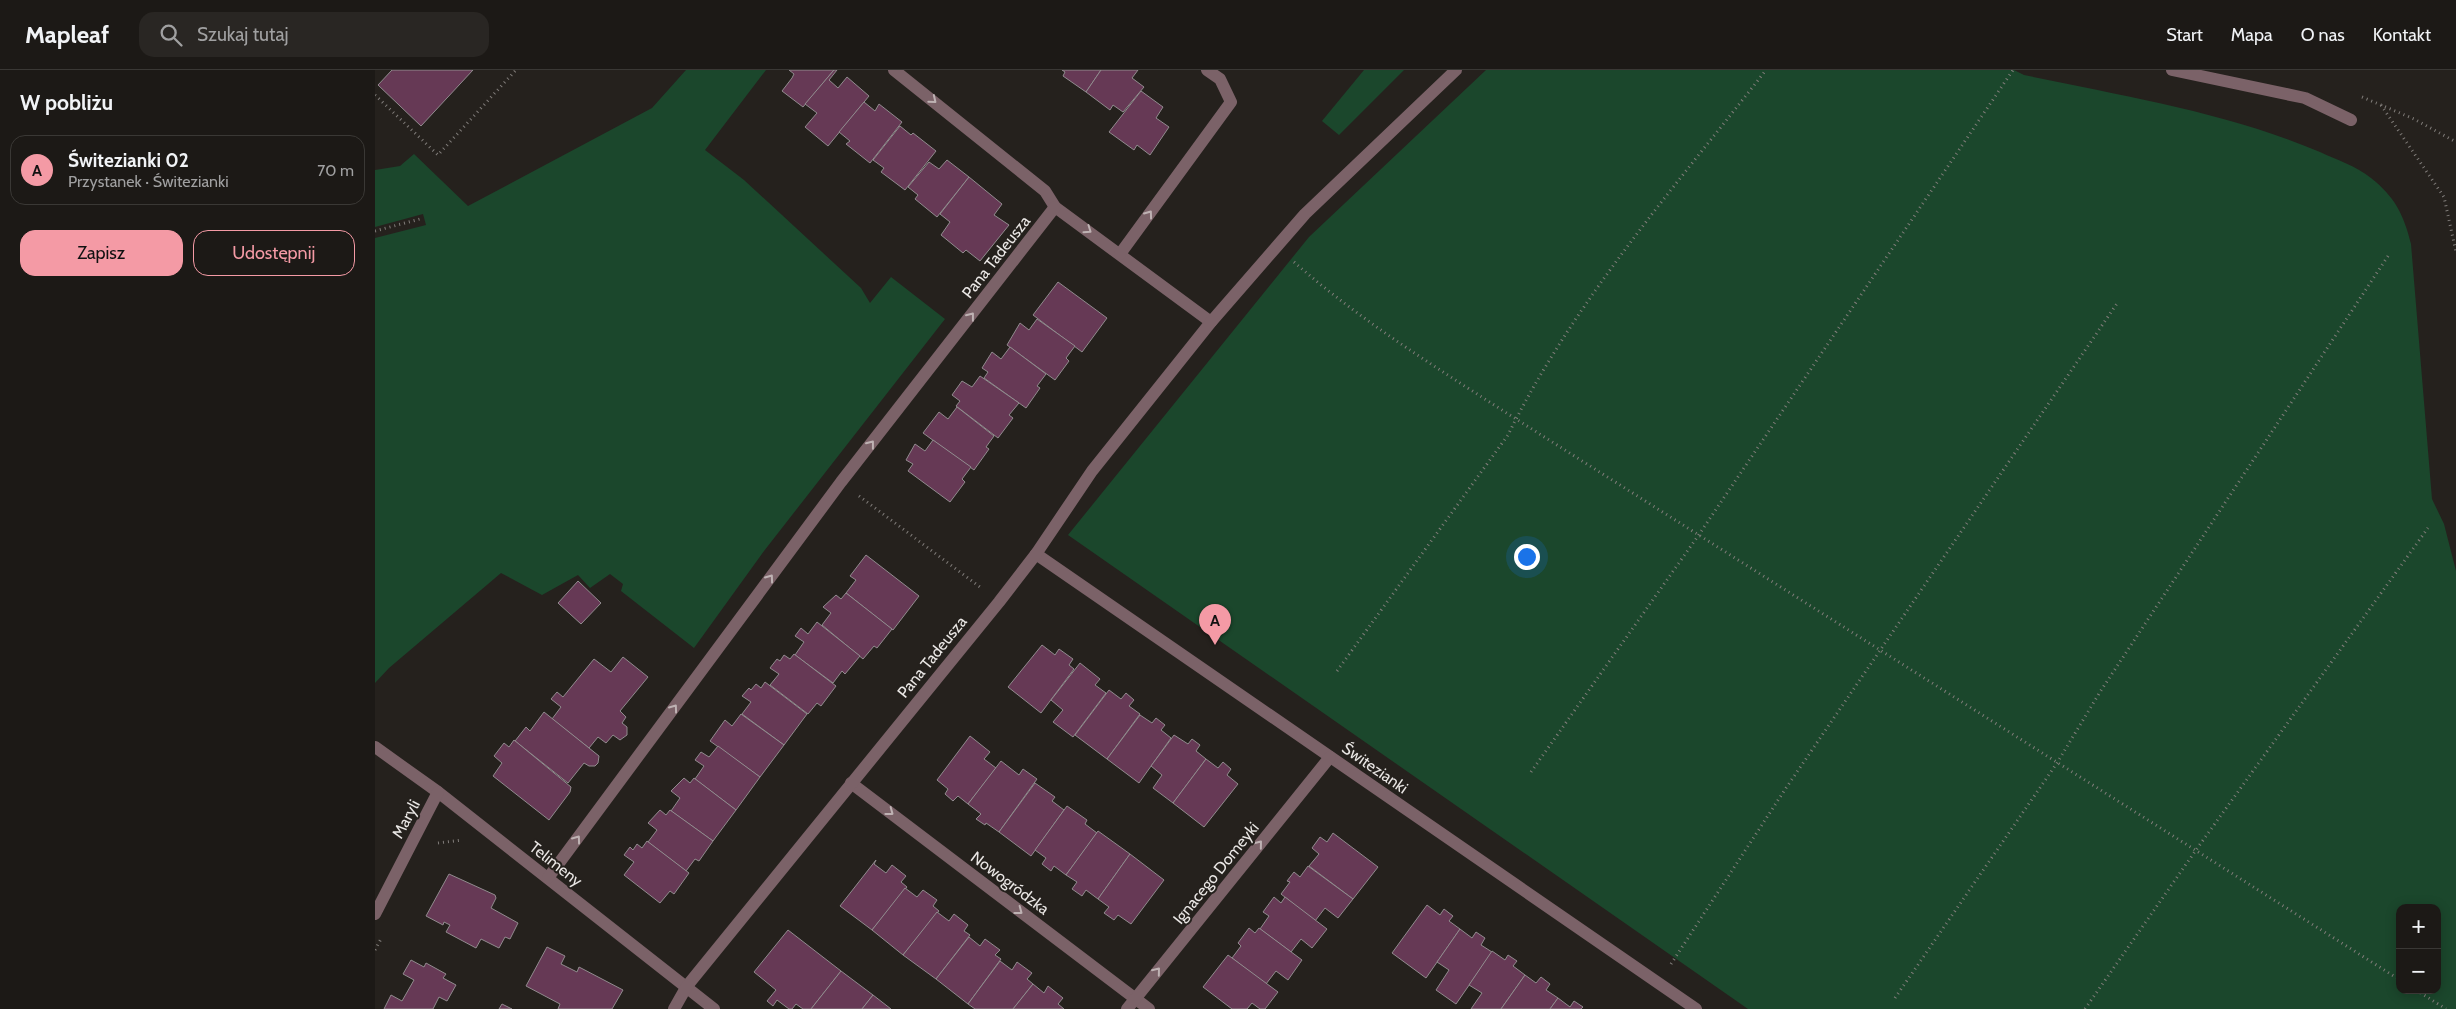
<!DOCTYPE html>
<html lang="pl">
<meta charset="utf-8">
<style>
body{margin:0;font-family:Cabin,sans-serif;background:#292623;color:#f1f3f6}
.controls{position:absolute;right:15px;bottom:15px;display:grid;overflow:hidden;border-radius:10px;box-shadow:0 2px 12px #0003}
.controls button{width:45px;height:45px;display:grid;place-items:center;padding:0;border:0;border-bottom:1px solid #3a3835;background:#1c1916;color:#f1f3f6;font:25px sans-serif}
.you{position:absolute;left:1151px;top:486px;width:18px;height:18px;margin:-12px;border:4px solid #fff;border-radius:50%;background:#1a73e8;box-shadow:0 0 0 8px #1a73e833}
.badge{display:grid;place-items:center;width:32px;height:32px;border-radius:50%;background:#f49aa5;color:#111;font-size:16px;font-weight:700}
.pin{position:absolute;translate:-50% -41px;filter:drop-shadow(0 1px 2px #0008)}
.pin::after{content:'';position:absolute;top:26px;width:18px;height:15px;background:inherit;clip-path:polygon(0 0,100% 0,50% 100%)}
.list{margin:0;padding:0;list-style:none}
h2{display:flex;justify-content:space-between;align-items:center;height:65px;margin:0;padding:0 20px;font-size:21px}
h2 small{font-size:16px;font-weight:400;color:#a0a0a1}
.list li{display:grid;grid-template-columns:32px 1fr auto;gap:15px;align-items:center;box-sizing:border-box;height:70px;margin:0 10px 10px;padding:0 10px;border:1px solid #3a3835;border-radius:15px}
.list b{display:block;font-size:19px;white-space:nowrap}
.list p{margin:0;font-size:16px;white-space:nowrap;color:#a0a0a1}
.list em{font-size:16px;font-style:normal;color:#a0a0a1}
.actions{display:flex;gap:10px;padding:15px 20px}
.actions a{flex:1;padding:11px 0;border:1px solid #f49aa5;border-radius:15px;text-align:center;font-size:18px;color:#f49aa5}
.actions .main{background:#f49aa5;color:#111}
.icon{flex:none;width:28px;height:28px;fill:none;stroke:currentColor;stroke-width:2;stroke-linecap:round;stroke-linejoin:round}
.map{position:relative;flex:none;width:2081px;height:939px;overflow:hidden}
header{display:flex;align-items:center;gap:30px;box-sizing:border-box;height:70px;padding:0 25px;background:#1c1916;border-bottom:1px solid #3a3835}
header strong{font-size:24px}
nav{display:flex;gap:28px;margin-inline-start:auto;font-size:18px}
.search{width:350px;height:45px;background:#292623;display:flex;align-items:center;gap:12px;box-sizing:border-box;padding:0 18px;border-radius:15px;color:#a0a0a1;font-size:19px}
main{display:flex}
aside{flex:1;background:#1c1916}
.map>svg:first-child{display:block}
.green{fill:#1b472c;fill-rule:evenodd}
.building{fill:#663955;stroke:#918b8e}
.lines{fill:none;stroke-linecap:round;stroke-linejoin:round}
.path{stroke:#817d7a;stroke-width:3;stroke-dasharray:1 4;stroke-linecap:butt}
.minor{stroke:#7b6268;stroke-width:12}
.oneway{stroke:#beb2b3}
.labels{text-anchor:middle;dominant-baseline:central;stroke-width:4;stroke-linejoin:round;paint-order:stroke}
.street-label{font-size:16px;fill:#eae7e5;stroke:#25211d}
</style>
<header>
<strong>Mapleaf</strong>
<div class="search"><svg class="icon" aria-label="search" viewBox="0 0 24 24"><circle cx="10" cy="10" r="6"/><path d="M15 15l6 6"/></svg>Szukaj tutaj</div>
<nav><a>Start</a><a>Mapa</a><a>O nas</a><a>Kontakt</a></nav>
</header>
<main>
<aside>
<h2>W pobliżu<small></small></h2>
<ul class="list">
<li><span class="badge">A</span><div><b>Świtezianki 02</b><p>Przystanek · Świtezianki</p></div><em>70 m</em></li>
</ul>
<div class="actions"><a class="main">Zapisz</a><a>Udostępnij</a></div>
</aside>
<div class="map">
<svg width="2081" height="939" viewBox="0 0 2081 939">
<rect width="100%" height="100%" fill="#25211d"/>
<!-- green -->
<g class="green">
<polygon points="311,0 391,0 330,80 369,110 486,218 495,233 516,207 570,249 389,481 319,578 246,521 248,514 235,504 215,518 203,505 167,525 126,503 14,598 0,613 0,168 51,155 48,144 0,157 0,100 25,96 39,84 93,136 277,38"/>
<polygon points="989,0 1029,0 964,65 947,51"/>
<path d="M1111 0H1639L1649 5C1748 26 1851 42 1945 82 1962 90 1981 96 1996 108 2020 127 2029 145 2036 174L2057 429 2069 454 2081 501V939H1373L693 465 934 167ZM2025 838H2062V920H2025Z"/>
</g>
<!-- building -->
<g class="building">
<polygon points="17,0 98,0 46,56 3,15"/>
<polygon points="414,0 459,0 428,37 407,21 417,8 419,4"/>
<polygon points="459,0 462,0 454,10 463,18 472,7 494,26 453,76 430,57 442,43 430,34"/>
<polygon points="687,0 726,0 711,22 688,6 690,2"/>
<polygon points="726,0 763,0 757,8 769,17 748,42 738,35 735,40 711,22"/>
<polygon points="766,21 788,37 781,48 794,57 775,85 762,75 759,80 734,62"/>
<polygon points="489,32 500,41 504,34 527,52 495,93 471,74 475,71 464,62"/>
<polygon points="525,56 536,65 538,63 561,81 530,120 506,102 509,98 498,90"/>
<polygon points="572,90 594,107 562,147 540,129 543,125 533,117 554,92 564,99"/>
<polygon points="594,107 627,134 619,145 634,155 605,191 591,180 588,183 566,165 575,152 565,144"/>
<polygon points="683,212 732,248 707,282 658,245"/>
<polygon points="662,249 700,276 691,288 694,291 680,310 632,275 645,253 654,260"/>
<polygon points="635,277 671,304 662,316 665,318 651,338 609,308 613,302 607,298 617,282 626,289"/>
<polygon points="605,306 644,333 634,345 638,348 623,368 581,336 585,331 577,325 587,311 597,317"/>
<polygon points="582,337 619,366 611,377 614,379 599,400 548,363 564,342 573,349"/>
<polygon points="558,370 596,397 587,409 590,412 575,432 533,401 538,394 531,390 540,374 550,381"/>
<polygon points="491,485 544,526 518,560 471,523 481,510 475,506"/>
<polygon points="203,511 226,533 206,554 183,533"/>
<polygon points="471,523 517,559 502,578 499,576 488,589 447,555 456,543 448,537 461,525 466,529"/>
<polygon points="442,552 485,586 470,604 467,601 458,613 420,585 429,572 420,566 426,558 433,564"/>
<polygon points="667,575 680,585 684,579 698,589 694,595 699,599 666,643 633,617"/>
<polygon points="419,584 461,616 446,636 442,633 433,644 395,615 404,604 395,598 402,589 405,591 409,585 415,589"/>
<polygon points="248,587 273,607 245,641 251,647 247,653 252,657 252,665 245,670 238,665 231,673 223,667 214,678 177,649 186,637 176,629 182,622 188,627 219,589 236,602"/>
<polygon points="705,593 725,609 720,615 731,623 698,667 678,652 688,640 676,630"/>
<polygon points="390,612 432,644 409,675 367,644 376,632 367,626 374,618 376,620 381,614 386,618"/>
<polygon points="734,620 746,629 751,623 759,630 754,636 765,644 732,689 700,665"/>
<polygon points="169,642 224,686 223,693 220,696 214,696 209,693 193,713 140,671 151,657 155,661"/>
<polygon points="366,644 409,675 385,707 335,671 350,650 357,656"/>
<polygon points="765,645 777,653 781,648 790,655 786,660 796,668 764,713 732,689"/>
<polygon points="799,665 813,674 817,669 825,675 821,681 831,689 798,733 778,718 787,705 776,696"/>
<polygon points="595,666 615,682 609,689 621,698 593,734 583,726 578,731 570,724 573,719 562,710"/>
<polygon points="139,670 196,717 195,722 174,750 118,706 127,693 119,686 129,673 134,677"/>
<polygon points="343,676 385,707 361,740 320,709 329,696 320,690 326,682 334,687"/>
<polygon points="831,689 843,698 848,692 856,699 852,705 863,714 829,757 798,733"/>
<polygon points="626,691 644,705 648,699 662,709 624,762 611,753 610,755 601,749 606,744 593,734"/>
<polygon points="309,708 315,713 319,708 361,740 338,771 296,741 305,728 296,721"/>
<polygon points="660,713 680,727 677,731 689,740 656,786 624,762"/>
<polygon points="692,736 712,750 710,754 722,763 691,805 679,796 676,801 667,794 671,788 660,780"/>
<polygon points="285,740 291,745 295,740 338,771 324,791 320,789 311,801 273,772 282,760 273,753"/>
<polygon points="723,761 755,784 723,829 711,820 707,826 697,819 702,812 691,805"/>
<polygon points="958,763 1003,797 978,829 934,796 944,784 937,778 945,767 952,772"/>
<polygon points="272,771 314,803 299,824 295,821 285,833 249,805 259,792 249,785 255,777 258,780 262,774 267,778"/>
<polygon points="755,784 789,810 756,854 743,845 739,850 729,843 734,837 723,829"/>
<polygon points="501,790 499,794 511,803 517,795 531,806 526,812 532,817 497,860 465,836"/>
<polygon points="933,796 978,829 963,848 950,838 940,851 906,824 915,812 912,811 919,802 925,807"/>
<polygon points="74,804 120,825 121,828 116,838 143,853 135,869 130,867 124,878 106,869 101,878 71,862 75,855 69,852 68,855 51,846"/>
<polygon points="530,818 542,827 548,820 562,830 558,836 564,841 528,885 497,860"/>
<polygon points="899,827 906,833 910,827 952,859 937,878 926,869 916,882 885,859 894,846 888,842"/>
<polygon points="1052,835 1065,845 1069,839 1078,846 1074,851 1085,859 1051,908 1017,883"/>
<polygon points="562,842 574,851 579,844 593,855 589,861 595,865 561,909 528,885"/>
<polygon points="874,858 880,863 884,858 927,890 913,910 901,901 891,914 857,888 866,876 863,873"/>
<polygon points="1085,859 1097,868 1101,862 1110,868 1106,875 1117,882 1081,934 1061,920 1074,900 1062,892"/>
<polygon points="413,860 466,901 436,939 428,939 421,934 417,939 414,939 402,930 398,936 392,931 401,920 379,902"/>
<polygon points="594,867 605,876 610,869 625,880 620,885 626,889 593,934 561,909"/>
<polygon points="172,877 190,886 186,894 202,902 204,897 248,920 237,939 183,939 185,934 151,916"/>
<polygon points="1117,881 1130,890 1133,885 1142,891 1138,896 1150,905 1126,939 1096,939 1107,923 1094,915"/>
<polygon points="853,885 903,922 890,939 885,939 877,933 872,939 857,939 828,917"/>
<polygon points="36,890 49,897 51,893 71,904 68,908 81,915 72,931 64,927 58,939 9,939 16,925 27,931 39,910 28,904"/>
<polygon points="625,891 637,900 642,892 657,903 652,909 658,914 638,939 600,939 593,934"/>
<polygon points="466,901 498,925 487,939 436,939"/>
<polygon points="1150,905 1161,913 1166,907 1175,914 1171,920 1183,928 1175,939 1126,939"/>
<polygon points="658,914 669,923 673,916 688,928 683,934 689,939 638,939"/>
<polygon points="498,925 516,939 487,939"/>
<polygon points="1183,928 1195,937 1199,931 1208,937 1206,939 1175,939"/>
<polygon points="127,934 137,939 124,939"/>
</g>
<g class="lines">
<!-- path -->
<g class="path">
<polyline points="0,25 63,85 141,0"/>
<polyline points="1987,27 2039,49 2081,72"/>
<polyline points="2006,35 2069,127 2081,182"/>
<polyline points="0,161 45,149"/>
<path d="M919 192C987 252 1065 300 1141 349L2025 910"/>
<polyline points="484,426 605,517"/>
<path d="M962 601 1133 365C1199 231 1300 117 1391 0"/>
<polyline points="1156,702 1323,466 1638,0"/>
<polyline points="63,773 87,770"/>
<polyline points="0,880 7,867"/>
<polyline points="1296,894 1411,718 1743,232"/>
<polyline points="2041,920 2071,939"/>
<polyline points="1520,928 1682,693 1725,622 2015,183"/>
<polyline points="1710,939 1821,780 2053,458"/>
</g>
<!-- minor -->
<g class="minor">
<polyline points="519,0 670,121 680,137 836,252"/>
<polyline points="1797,0 1930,28 1976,50"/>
<polyline points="745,184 856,32 845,9 832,0"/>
<polyline points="661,484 1321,939"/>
<polyline points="0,677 63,722 339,939"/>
<polyline points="476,713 774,939"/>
<polyline points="173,808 466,412 680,137"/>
<polyline points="0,844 63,722"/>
<polyline points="299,939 312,916 624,532 661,484 717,401 836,252 930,144 1081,0"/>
<polyline points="752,939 955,687"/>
</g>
</g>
<!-- one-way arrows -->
<defs><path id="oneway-chevron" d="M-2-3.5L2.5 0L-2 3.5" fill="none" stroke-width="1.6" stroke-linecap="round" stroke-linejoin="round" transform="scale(1.25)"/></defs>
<g class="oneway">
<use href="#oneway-chevron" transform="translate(558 30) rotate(39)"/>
<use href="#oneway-chevron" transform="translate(774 144) rotate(-54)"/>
<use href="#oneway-chevron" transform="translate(713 160) rotate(35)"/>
<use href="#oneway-chevron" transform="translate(596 246) rotate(-52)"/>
<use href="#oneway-chevron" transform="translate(496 374) rotate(-52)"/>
<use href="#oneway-chevron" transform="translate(395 508) rotate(-54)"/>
<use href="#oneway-chevron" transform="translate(299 638) rotate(-54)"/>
<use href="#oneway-chevron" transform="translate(515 742) rotate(37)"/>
<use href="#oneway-chevron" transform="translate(202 769) rotate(-54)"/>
<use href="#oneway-chevron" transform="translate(884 774) rotate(-51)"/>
<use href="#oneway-chevron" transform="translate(644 841) rotate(37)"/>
<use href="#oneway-chevron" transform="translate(782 901) rotate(-51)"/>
</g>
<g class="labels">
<!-- street labels -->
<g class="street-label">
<text transform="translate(621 187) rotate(-52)">Pana Tadeusza</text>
<text transform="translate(557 587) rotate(-51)">Pana Tadeusza</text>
<text transform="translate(1000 698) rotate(35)">Świtezianki</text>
<text transform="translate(31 749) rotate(-62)">Maryli</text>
<text transform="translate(181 794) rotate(38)">Telimeny</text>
<text transform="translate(841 803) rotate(-51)">Ignacego Domeyki</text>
<text transform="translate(635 813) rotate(37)">Nowogródzka</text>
</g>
</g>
</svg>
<div class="controls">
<button>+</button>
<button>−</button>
</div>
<div class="you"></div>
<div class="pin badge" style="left:840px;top:575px">A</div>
</div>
</main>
